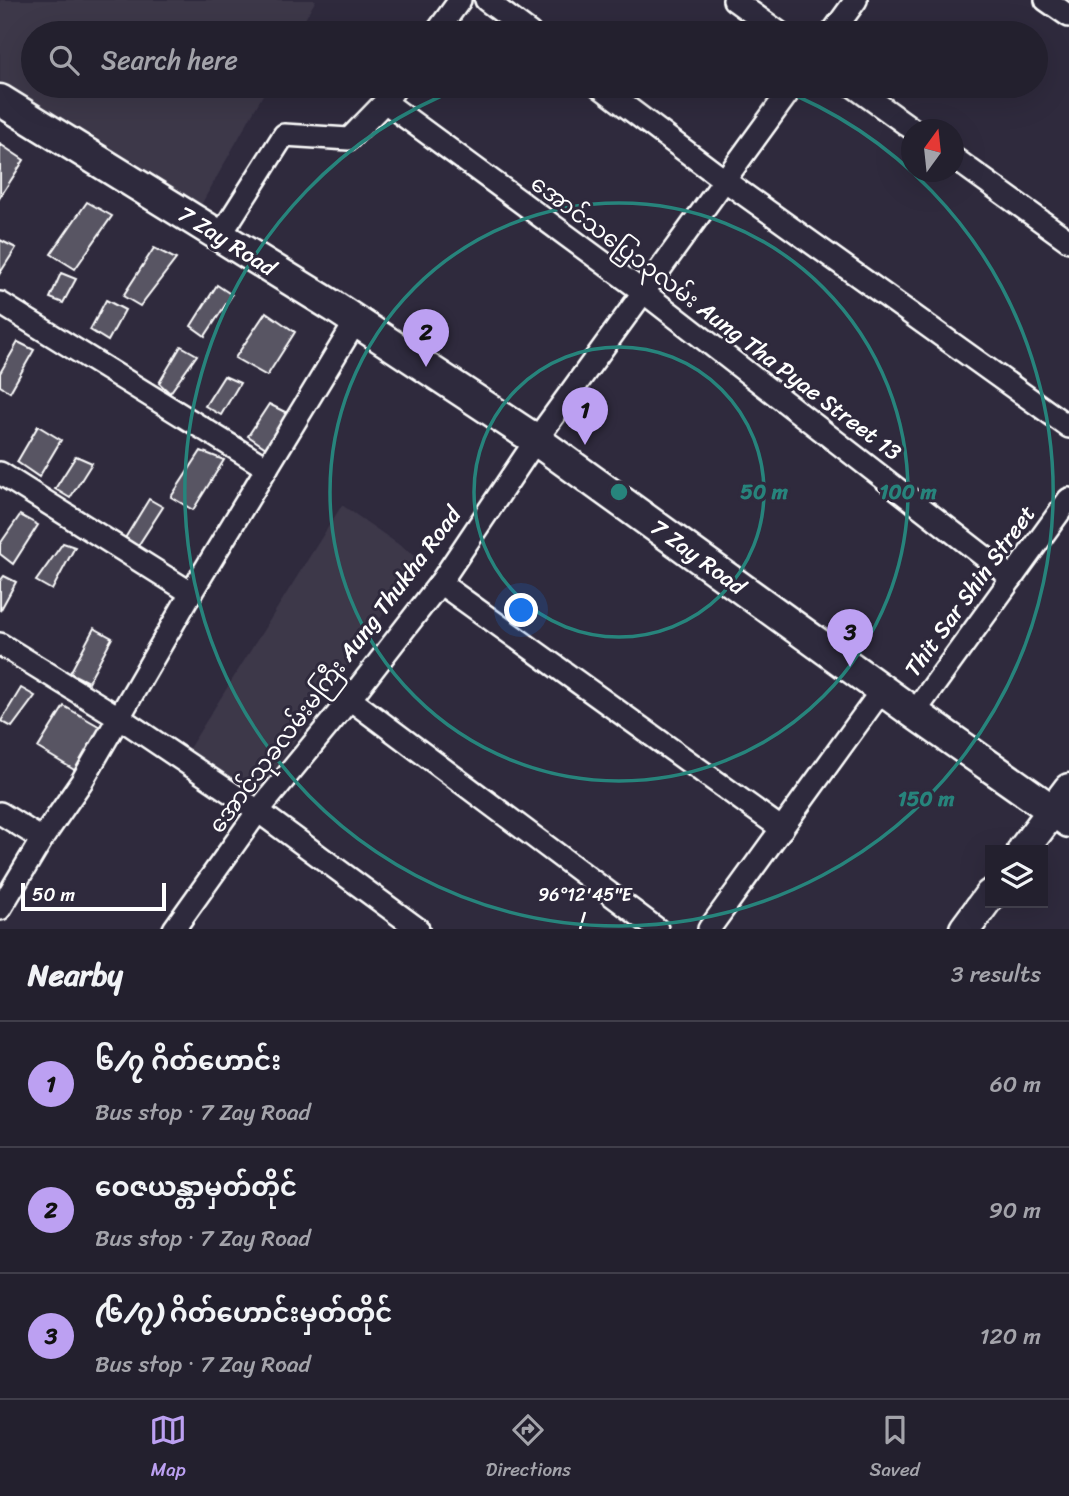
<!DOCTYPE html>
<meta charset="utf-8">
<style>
body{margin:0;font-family:Sriracha,"Noto Sans Myanmar",sans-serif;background:#2f2d3a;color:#f1f3f6}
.controls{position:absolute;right:21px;bottom:21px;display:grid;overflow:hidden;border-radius:0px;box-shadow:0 7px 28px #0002}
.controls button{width:63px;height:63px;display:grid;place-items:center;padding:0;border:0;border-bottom:2px solid #403e4a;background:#23202e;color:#f1f3f6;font:35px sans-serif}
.compass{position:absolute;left:901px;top:119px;width:63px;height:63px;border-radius:50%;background:#23202e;box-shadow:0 7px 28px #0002;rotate:15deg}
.scale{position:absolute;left:21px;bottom:18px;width:145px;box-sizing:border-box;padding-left:7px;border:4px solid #fff;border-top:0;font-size:19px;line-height:24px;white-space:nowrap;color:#fff;-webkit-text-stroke:5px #2f2a3d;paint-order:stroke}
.you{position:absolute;left:522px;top:611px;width:24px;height:24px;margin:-18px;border:5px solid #fff;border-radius:50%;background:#1a73e8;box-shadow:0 0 0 10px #1a73e833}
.badge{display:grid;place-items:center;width:46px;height:46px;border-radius:50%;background:#bca0f2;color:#111;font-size:23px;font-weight:700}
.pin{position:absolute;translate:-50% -58px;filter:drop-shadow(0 2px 4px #0008)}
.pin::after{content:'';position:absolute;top:37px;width:24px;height:21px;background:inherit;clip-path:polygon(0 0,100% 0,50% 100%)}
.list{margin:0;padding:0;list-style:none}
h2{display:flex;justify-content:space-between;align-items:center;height:91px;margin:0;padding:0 28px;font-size:30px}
h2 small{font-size:23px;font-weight:400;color:#a3a3aa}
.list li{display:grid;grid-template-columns:46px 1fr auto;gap:21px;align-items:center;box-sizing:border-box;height:126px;padding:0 28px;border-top:2px solid #403e4a}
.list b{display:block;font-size:26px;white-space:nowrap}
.list p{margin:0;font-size:23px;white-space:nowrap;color:#a3a3aa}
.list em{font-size:23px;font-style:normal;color:#a3a3aa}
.icon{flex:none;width:38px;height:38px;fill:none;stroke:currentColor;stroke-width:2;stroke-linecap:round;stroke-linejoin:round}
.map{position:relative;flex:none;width:1069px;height:929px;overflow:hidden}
.search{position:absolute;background:#23202e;box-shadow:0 7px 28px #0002;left:21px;right:21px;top:21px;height:77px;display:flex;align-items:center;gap:18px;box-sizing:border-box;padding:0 24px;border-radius:38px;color:#a3a3aa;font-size:26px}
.sheet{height:469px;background:#23202e}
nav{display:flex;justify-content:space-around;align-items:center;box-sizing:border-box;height:98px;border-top:2px solid #403e4a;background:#23202e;font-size:19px;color:#a3a3aa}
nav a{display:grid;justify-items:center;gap:4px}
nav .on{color:#bca0f2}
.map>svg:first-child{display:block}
.built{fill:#3c3749}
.building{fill:#595564;stroke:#fff;stroke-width:2}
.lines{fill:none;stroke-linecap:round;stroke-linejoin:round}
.street-casing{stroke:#fff;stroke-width:26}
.secondary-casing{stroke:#fff;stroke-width:35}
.street{stroke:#2f2a3d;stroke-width:21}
.secondary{stroke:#2f2a3d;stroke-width:30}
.ticks{fill:none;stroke:#fff;stroke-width:2.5}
.ring{fill:none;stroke:#27847c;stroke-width:3.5}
.labels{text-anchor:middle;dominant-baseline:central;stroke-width:6;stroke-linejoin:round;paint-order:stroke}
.street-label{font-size:23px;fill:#fff;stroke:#2f2a3d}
.ticks-label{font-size:18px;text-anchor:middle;fill:#fff;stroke:#2f2a3d;stroke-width:6;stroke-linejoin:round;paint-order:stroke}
.centre{fill:#27847c;stroke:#2f2a3d;stroke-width:3.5}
.ring-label{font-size:21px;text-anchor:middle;font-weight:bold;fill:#27847c;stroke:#2f2a3d;stroke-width:6;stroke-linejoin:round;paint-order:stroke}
</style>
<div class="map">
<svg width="1069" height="929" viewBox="0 0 1069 929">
<rect width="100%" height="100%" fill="#2f2a3d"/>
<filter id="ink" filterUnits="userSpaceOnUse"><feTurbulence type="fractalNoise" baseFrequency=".0143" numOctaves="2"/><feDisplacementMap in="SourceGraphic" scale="14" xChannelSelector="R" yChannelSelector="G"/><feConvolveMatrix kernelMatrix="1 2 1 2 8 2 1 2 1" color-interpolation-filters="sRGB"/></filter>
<g filter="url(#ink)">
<!-- built -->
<g class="built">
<polygon points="0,0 316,0 297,33 33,33 33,86 268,86 201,205 0,81"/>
<polygon points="342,505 421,560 255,798 188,750"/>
</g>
<!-- building -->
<g class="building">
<polygon points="0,144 24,160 0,197"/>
<polygon points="87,202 112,216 75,269 51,254"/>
<polygon points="0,240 16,248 0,273"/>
<polygon points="154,248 176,259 140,306 123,296"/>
<polygon points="61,273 76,279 63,303 50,298"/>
<polygon points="217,285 232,295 205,336 191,326"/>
<polygon points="106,300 125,310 108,341 90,330"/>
<polygon points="266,312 295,332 267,376 235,358"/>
<polygon points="18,342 34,350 10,392 0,386 0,373"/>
<polygon points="181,346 197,355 170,393 159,383"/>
<polygon points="224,376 240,383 221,415 205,406"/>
<polygon points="269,404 287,413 266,448 248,436"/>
<polygon points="38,426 61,440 39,477 17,462"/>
<polygon points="201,451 224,460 193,510 171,497"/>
<polygon points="76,456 92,463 70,498 55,489"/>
<polygon points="149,499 163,507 136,549 119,548"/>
<polygon points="20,515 38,525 13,564 0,554 0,544"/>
<polygon points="63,543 75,547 52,590 36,581"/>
<polygon points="4,576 16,582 0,611 0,581"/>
<polygon points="94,628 112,638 88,682 70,673"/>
<polygon points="21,688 35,696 12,727 1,721"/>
<polygon points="64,706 102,728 76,771 38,748"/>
</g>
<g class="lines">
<!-- street casing -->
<g class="street-casing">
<g id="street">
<polyline points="486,0 530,33"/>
<polyline points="734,0 780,33"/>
<polyline points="1046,0 1069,16"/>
<polyline points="436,33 460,0"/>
<polyline points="832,33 856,0"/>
<polyline points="599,86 724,180 1069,427"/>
<polyline points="853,86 914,130"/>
<polyline points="385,102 642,291 1012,578"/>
<polyline points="954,158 1069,241"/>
<polyline points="220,236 284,135 349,139 385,102 397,86"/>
<polyline points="0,303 267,468"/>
<polyline points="0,473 191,593"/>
<polyline points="440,583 782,829"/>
<polyline points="0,644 120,718 258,811 418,929"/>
<polyline points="350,699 657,929"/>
<polyline points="914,713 1069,499"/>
<polyline points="0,813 42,839"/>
<polyline points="0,909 42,839 82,781 191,593 356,321"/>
<polyline points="174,929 258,811 350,699 440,583 536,440 793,86"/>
<polyline points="709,929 882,690"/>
</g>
</g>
<!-- secondary casing -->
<g class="secondary-casing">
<g id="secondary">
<polyline points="0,100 333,306 536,440 914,713 1069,822"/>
<polyline points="1023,850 1069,789"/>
<polyline points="965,929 990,895"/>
</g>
</g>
<!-- street -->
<use href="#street" class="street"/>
<!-- secondary -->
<use href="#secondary" class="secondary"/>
</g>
</g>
<!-- ticks -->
<path class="ticks" d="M580 929 585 912"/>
<!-- distance rings -->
<g class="ring">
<circle cx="619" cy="492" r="145"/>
<circle cx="619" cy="492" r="289"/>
<path d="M775 87A434 434 0 1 1 463 87"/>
</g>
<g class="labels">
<!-- street labels -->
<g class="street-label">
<text transform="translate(227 241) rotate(32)">7 Zay Road</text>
<text transform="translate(716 318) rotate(37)">အောင်သပြေ၁၃လမ်း Aung Tha Pyae Street 13</text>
<text transform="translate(698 557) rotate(36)">7 Zay Road</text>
<text transform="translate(970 591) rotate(-54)">Thit Sar Shin Street</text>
<text transform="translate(335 670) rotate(-53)">အောင်သုခလမ်းမကြီး Aung Thukha Road</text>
</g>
</g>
<g class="ticks-label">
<text x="585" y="901">96°12'45"E</text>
</g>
<circle cx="619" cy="492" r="10" class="centre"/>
<g class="ring-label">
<text x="764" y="499">50 m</text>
<text x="908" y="499">100 m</text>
<text x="926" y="806">150 m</text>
</g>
</svg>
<div class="controls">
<button><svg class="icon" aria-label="layers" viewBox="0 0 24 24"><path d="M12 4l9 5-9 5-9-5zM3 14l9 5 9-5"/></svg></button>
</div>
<svg class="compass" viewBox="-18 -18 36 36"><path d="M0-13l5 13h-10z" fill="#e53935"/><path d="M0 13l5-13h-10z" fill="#a3a3aa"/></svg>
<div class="scale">50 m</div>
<div class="you"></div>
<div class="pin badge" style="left:585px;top:445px">1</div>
<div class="pin badge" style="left:426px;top:367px">2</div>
<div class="pin badge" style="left:850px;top:667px">3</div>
<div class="search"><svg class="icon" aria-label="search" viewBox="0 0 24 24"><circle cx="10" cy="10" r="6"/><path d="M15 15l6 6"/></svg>Search here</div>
</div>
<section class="sheet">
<h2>Nearby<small>3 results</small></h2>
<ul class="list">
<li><span class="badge">1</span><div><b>၆/၇ ဂိတ်ဟောင်း</b><p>Bus stop · 7 Zay Road</p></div><em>60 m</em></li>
<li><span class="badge">2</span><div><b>ဝေဇယန္တာမှတ်တိုင်</b><p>Bus stop · 7 Zay Road</p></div><em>90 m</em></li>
<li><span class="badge">3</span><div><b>(၆/၇) ဂိတ်ဟောင်းမှတ်တိုင်</b><p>Bus stop · 7 Zay Road</p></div><em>120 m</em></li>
</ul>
</section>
<nav>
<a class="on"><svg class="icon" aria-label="map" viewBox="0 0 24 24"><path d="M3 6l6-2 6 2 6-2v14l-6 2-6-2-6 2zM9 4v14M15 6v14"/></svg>Map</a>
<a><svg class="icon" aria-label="directions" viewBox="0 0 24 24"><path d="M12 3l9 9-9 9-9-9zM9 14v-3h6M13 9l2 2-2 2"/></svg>Directions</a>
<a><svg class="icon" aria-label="saved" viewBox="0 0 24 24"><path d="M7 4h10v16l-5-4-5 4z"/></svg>Saved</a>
</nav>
